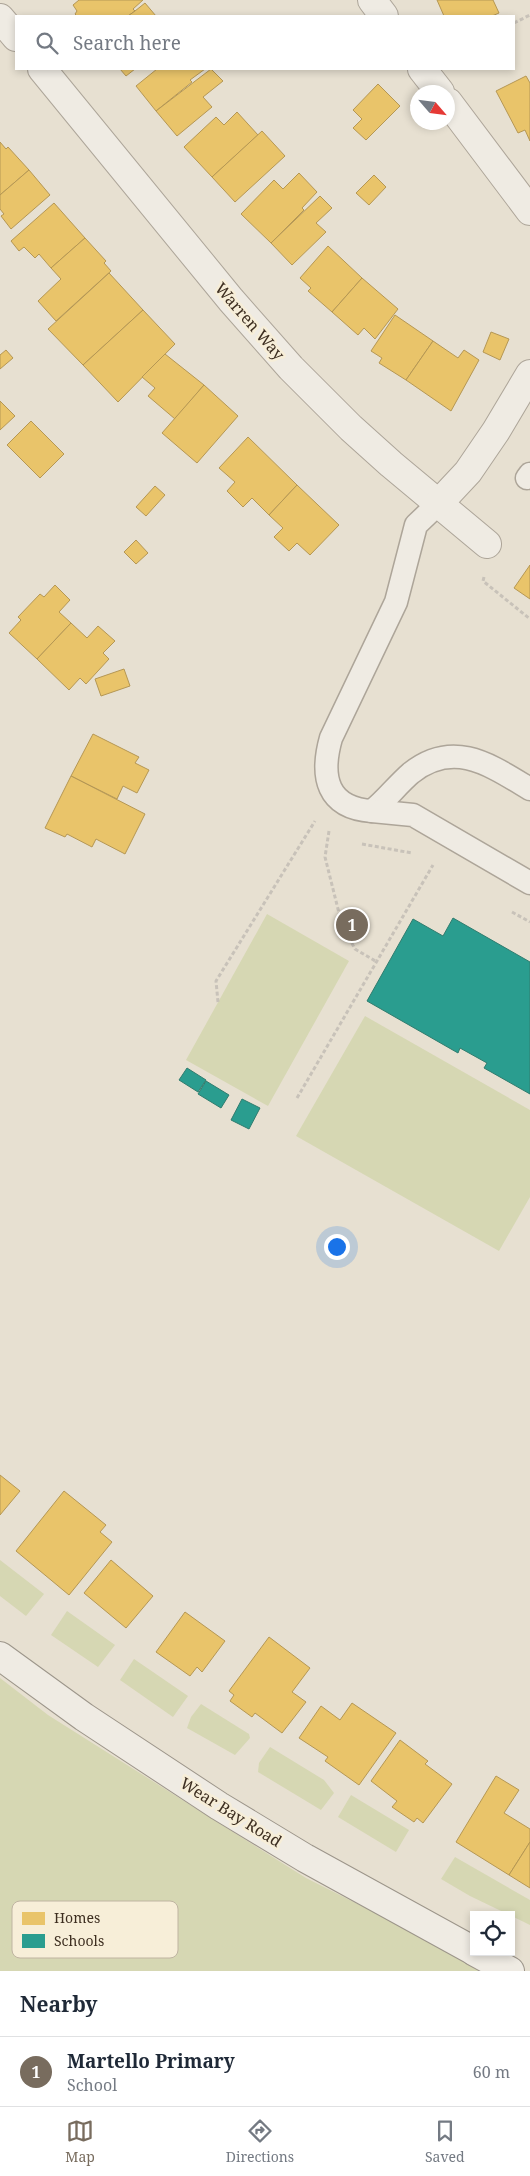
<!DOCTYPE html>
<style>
body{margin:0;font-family:"Noto Serif",serif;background:#f2f2f3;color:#1f2937}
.controls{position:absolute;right:15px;bottom:15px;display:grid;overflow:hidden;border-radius:0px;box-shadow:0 2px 8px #0003}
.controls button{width:45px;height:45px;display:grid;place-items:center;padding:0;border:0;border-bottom:1px solid #e0e1e3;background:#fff;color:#1f2937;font:25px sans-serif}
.compass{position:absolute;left:410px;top:85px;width:45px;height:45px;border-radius:50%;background:#fff;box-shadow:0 2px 8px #0003;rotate:118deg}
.you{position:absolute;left:336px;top:1246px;width:18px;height:18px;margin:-12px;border:4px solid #fff;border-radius:50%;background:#1a73e8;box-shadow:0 0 0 8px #1a73e833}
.badge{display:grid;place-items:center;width:32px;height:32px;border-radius:50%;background:#786c5e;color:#fff;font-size:16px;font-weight:700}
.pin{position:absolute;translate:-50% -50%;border:2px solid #fff;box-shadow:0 1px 5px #0006}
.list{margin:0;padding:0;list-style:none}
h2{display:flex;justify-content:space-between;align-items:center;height:65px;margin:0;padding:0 20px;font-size:21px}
h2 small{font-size:16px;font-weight:400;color:#747a83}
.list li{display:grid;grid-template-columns:32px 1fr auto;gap:15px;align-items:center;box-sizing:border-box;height:70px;padding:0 20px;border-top:1px solid #e0e1e3}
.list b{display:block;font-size:19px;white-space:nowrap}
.list p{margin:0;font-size:16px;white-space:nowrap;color:#747a83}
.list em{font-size:16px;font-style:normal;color:#747a83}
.icon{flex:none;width:28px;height:28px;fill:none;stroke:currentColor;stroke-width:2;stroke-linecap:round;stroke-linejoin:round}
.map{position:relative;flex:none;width:530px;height:1971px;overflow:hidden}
.search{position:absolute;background:#fff;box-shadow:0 2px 8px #0003;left:15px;right:15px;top:15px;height:55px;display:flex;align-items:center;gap:12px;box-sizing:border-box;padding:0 18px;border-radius:0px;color:#747a83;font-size:19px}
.sheet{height:135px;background:#fff}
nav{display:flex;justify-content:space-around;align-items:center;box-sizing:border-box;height:70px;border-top:1px solid #e0e1e3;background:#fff;font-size:14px;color:#747a83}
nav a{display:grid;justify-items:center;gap:2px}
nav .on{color:#786c5e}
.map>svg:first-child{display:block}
.green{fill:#d6d7b3}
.homes{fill:#e9c46a;stroke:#b59754}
.schools{fill:#2a9d8f;stroke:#307c6e}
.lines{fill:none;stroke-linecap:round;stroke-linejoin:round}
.lane-casing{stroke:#ada599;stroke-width:25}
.street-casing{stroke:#ada599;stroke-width:30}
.secondary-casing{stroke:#9c958a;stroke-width:30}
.path{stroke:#c8c2b9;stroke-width:3;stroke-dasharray:4 2.5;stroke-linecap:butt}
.lane{stroke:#efebe3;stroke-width:22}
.street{stroke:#efebe3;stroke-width:28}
.secondary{stroke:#efebe3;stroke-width:28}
.labels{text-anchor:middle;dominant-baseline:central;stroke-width:5;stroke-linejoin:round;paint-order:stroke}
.street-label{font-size:16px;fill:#3d2e20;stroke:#f7eed8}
.key{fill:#f7eed8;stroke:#bfb4a1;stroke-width:1}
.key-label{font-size:14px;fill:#3d2e20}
</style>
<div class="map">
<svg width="530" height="1971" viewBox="0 0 530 1971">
<rect width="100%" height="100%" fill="#e7e0d1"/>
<!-- green -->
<g class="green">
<polygon points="267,914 349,961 268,1106 186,1060"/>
<polygon points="365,1016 530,1110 530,1197 499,1251 296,1136"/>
<polygon points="0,1560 44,1594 26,1616 0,1596"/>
<polygon points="67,1611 115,1645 98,1667 51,1635"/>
<polygon points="134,1659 188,1696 173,1717 120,1680"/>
<polygon points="0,1678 48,1715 306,1878 491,1971 0,1971"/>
<polygon points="201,1704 249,1734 250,1738 235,1755 187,1728 191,1717"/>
<polygon points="270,1747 324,1780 334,1793 321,1810 258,1772 259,1763"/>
<polygon points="351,1795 409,1830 396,1852 338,1817"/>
<polygon points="455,1857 530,1900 530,1925 470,1896 441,1879"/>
</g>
<!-- homes -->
<g class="homes">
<polygon points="79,0 143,0 133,9 135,11 128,16 77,16 75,14 77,11 73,5"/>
<polygon points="437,0 493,0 499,13 492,16 444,16"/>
<polygon points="145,3 156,16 128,16 135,11"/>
<polygon points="120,69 135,69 126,76"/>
<polygon points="157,69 205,69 190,80 192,82 156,111 136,86"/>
<polygon points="211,69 223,81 203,97 212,107 177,136 156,111"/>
<polygon points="526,76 530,83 530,141 525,130 518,133 496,91"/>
<polygon points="378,84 400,106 366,140 353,128 362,119 353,110"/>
<polygon points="237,112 258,135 212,177 184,147 216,117 224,125"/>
<polygon points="262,131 285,156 235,202 212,177"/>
<polygon points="0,142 6,149 8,147 29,170 0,195"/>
<polygon points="29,170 50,195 11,229 1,216 4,214 0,209 0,195"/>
<polygon points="299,173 317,192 302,208 304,210 271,243 241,214 274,180 283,189"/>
<polygon points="374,175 386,187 369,205 356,193"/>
<polygon points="320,196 332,208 316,223 326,232 292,265 271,243"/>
<polygon points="54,203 85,238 51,268 39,254 35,258 24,247 19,251 11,241"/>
<polygon points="85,238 106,261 104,263 111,271 56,321 38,301 61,279 51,268"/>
<polygon points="328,246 362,278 332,312 308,291 311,288 300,278"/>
<polygon points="109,273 143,310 83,365 48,329"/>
<polygon points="362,278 398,309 375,339 364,328 358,335 332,312"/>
<polygon points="143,310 175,344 118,402 83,365"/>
<polygon points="395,315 433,341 406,380 379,363 382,358 371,351"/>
<polygon points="491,332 509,339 500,360 483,352"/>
<polygon points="433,341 458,358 464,350 479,360 451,411 406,380"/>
<polygon points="6,350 13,358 0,369 0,355"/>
<polygon points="165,354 204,385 175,419 148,396 155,388 142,377"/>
<polygon points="204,385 238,416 197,463 162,433"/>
<polygon points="0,401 15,416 0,430"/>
<polygon points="31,421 64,454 40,478 7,445"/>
<polygon points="248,437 297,485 269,515 252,498 243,507 227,491 235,482 219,468"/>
<polygon points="297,485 339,525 310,555 297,543 289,551 274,537 283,528 269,515"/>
<polygon points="155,486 165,495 146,516 136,507"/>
<polygon points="136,540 148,553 136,564 124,552"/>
<polygon points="530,565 530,599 514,588"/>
<polygon points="55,585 70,600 59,612 71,623 37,659 9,633 21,620 18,617 40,594 44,597"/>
<polygon points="71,623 87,638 98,626 115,641 103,653 109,659 86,684 80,678 69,690 37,659"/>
<polygon points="124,669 130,686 101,696 95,679"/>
<polygon points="93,734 139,757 135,763 149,770 137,793 123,786 117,799 71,776"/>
<polygon points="71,776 145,814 125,854 96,839 92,847 67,834 65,837 45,828"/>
<polygon points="0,1475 20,1491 0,1515"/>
<polygon points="64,1491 106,1525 100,1532 112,1542 69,1595 16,1551"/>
<polygon points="111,1560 153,1596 126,1628 84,1593"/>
<polygon points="185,1612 225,1641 202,1672 197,1667 190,1676 156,1652"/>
<polygon points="269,1637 310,1668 292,1692 306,1702 282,1733 255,1713 252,1717 230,1701 234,1695 229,1691"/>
<polygon points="352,1703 396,1733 359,1785 325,1761 328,1757 299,1738 321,1706 340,1720"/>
<polygon points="400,1740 428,1761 425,1764 452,1784 423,1823 417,1818 414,1822 392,1807 397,1801 371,1781"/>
<polygon points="496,1776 519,1790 504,1813 530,1829 530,1842 509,1875 456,1842"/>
<polygon points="530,1842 530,1888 509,1875"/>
</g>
<!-- schools -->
<g class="schools">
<polygon points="453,918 530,962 530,1094 484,1068 487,1063 460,1048 458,1053 367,1001 413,919 443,936"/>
<polygon points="187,1068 206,1080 198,1092 179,1080"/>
<polygon points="206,1081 229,1095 221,1108 198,1094"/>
<polygon points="242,1099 260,1108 249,1129 231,1120"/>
</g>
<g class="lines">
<!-- lane casing -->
<g class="lane-casing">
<g id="lane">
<polyline points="527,478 530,474"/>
<path d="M439 503 416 525 396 602 331 738C320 777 327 808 372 811 386 800 397 785 411 773 454 739 490 765 530 789"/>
<polyline points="372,811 413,815 530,883"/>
</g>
</g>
<!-- street casing -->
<g class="street-casing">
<g id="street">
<polyline points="372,0 384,16"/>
<polyline points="0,18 16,37"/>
<polyline points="42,69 231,300 291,368 351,428 391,464 487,544"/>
<polyline points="422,69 440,92"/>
<polyline points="448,102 530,211"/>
<polyline points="439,503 468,472 496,431 530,374"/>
</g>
</g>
<!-- secondary casing -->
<g class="secondary-casing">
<g id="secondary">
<polyline points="0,1656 84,1717 219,1806 305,1858 474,1951"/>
<polyline points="475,1952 510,1971"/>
</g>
</g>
<!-- path -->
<g class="path">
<polyline points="514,23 530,15"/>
<polyline points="484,577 483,581 530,619"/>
<polyline points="329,831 325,857 342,925 355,949 377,962"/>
<polyline points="362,844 412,853"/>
<polyline points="512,912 530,922"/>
<polyline points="218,1002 216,981 315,821"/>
<polyline points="297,1098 433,865"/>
</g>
<!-- lane -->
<use href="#lane" class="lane"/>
<!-- street -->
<use href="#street" class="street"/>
<!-- secondary -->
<use href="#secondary" class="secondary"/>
</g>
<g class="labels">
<!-- street labels -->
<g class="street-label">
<text transform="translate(250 321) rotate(49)">Warren Way</text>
<text transform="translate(231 1812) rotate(32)">Wear Bay Road</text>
</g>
</g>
<!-- legend -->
<rect x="12" y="1901" width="166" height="57" rx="8" class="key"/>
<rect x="22" y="1912" width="23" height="13" fill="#e9c46a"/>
<rect x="22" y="1934" width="23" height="14" fill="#2a9d8f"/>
<g class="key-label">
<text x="54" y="1923">Homes</text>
<text x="54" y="1946">Schools</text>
</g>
</svg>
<div class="controls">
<button><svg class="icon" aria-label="locate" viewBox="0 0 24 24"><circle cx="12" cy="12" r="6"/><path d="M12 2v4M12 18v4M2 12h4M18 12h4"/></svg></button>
</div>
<svg class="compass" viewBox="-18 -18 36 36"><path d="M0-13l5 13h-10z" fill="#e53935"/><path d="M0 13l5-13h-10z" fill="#747a83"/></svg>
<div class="you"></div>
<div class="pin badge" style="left:352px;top:925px">1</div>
<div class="search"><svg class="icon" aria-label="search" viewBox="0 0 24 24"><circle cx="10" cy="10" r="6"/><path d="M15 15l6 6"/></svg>Search here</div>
</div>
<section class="sheet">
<h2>Nearby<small></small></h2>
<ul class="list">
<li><span class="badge">1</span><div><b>Martello Primary</b><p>School</p></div><em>60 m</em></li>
</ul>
</section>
<nav>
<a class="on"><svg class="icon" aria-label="map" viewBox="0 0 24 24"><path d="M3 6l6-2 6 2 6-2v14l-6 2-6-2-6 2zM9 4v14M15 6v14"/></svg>Map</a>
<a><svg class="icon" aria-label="directions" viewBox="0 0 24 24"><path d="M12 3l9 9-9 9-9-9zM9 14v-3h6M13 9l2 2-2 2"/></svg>Directions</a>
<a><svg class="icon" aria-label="saved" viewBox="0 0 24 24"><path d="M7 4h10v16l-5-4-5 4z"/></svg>Saved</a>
</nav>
